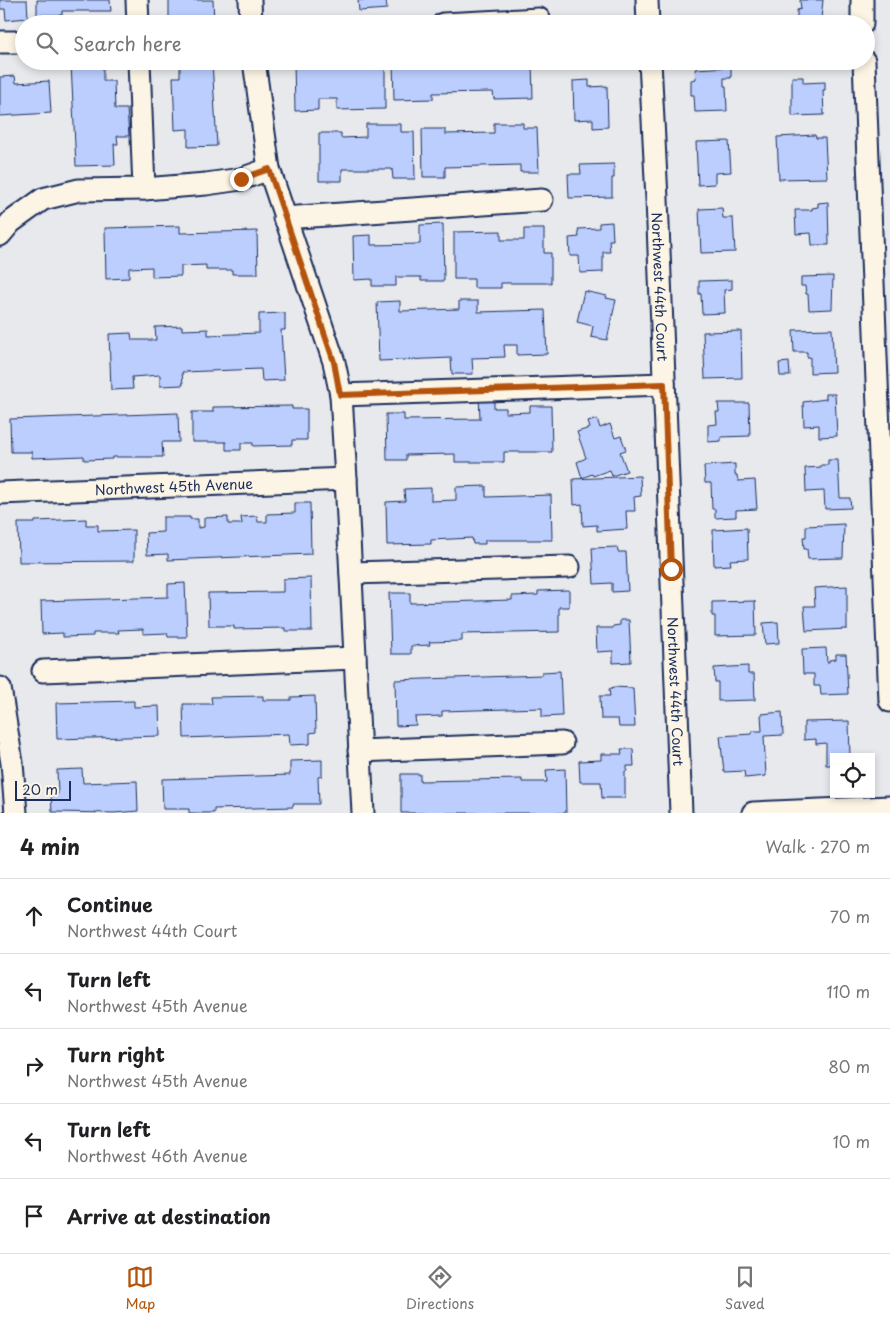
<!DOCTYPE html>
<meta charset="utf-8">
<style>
body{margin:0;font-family:"Playpen Sans",sans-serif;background:#f2f2f2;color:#202124}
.controls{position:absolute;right:15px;bottom:15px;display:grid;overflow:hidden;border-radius:0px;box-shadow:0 2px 8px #0003}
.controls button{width:45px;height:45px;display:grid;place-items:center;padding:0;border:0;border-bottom:1px solid #e0e0e0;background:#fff;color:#202124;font:25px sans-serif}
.scale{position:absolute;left:15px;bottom:12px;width:56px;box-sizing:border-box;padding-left:5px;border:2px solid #1b2f5e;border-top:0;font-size:14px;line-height:18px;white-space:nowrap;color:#1b2f5e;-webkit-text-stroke:4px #fcf5e5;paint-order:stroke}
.stop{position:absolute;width:15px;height:15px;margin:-11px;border:4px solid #b45309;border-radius:50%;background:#fff}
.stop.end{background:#b45309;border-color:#fff;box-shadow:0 1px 5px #0008}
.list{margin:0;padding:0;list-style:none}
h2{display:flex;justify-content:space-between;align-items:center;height:65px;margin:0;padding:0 20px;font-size:21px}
h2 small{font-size:16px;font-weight:400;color:#757577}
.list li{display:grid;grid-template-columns:32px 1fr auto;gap:15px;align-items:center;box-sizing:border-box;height:75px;padding:0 20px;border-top:1px solid #e0e0e0}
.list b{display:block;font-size:19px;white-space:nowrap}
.list p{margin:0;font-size:16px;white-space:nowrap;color:#757577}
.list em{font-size:16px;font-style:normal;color:#757577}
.icon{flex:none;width:28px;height:28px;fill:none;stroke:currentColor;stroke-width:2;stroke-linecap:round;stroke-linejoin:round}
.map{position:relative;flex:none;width:890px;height:813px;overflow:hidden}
.search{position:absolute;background:#fff;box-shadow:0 2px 8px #0003;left:15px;right:15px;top:15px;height:55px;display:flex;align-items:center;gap:12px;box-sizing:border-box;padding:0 18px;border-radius:28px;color:#757577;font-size:19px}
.sheet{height:440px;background:#fff}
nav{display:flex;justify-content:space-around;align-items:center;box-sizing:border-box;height:70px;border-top:1px solid #e0e0e0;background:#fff;font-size:14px;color:#757577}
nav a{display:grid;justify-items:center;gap:2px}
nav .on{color:#b45309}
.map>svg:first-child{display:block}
.building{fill:#bbcefe;stroke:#1b2f5e}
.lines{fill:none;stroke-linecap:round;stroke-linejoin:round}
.street-casing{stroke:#1b2f5e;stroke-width:25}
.street{stroke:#fcf5e5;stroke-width:21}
.route{stroke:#b45309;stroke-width:6}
.labels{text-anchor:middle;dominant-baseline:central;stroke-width:5;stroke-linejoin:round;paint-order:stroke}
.street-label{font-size:14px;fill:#1b2f5e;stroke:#fcf5e5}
</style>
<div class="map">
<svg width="890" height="813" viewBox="0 0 890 813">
<rect width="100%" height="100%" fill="#e8e9ec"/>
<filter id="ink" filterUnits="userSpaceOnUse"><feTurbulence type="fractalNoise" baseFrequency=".02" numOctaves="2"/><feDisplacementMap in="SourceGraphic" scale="10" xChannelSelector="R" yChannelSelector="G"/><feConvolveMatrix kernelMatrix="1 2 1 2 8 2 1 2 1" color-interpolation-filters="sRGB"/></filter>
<g filter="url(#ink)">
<!-- building -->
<g class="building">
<polygon points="0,0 27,0 28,18 6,20 5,9 0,9"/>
<polygon points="37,0 110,0 111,11 62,11 62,15 37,15"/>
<polygon points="169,0 213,0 214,24 169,24"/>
<polygon points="358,0 386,0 387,9 359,11"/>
<polygon points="800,0 823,0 821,19 826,19 826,24 789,24 789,21 797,21 797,10 801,9"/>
<polygon points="721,21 721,24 688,24 687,22"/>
<polygon points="180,61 212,61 217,146 188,147 188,129 175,130 173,77 180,77"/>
<polygon points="294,61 385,61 385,109 337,110 337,99 318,99 318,110 295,111"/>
<polygon points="393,61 415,61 415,63 532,61 533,98 494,99 493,92 433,93 433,99 394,100"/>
<polygon points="71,64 103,64 103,81 114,81 115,109 127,109 129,136 117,136 118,144 114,144 115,165 76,166"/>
<polygon points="731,67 731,78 724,78 724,86 726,86 727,111 695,112 694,95 691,95 691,80 696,79 695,69"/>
<polygon points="15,76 16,83 49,81 51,113 0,116 0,77"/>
<polygon points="792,77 803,77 803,83 825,82 825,90 823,90 824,115 792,116"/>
<polygon points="589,80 589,87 607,86 608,127 593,128 593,119 574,120 573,81"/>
<polygon points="494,123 523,123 523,128 537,128 539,172 520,172 520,165 445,167 445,177 423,177 422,129 445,129 445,134 494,133"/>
<polygon points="366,124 401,124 401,132 414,132 415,179 393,179 392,169 342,169 342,181 319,181 319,133 341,133 341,138 366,137"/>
<polygon points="815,135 816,138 825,138 827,178 779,179 777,137"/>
<polygon points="729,141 731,172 715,173 715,184 698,185 696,142"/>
<polygon points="614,164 614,178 612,178 612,197 569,198 568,174 581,174 580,165"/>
<polygon points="828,202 829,245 812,245 811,233 796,234 795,210 812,210 812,208 818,207 818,203"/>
<polygon points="722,208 723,218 733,218 735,252 701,253 699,209"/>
<polygon points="612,222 613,240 609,240 610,252 603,252 603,272 580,273 579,256 570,256 569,238 579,237 578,229 599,228 599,223"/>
<polygon points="443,224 444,281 421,281 421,277 396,277 396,286 372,286 372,279 354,280 353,236 371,235 371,245 420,244 420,225"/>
<polygon points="180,226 180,233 257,231 258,274 232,274 232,270 206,270 206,265 181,266 181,276 152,277 152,267 129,268 129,278 106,279 105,228"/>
<polygon points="524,229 544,229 544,253 551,253 551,283 501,283 501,288 474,288 474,279 454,279 454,232 501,231 501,240 524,240"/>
<polygon points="833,276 832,309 809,310 808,294 806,294 805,286 801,286 801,277"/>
<polygon points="732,280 732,289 724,290 725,313 702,314 701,294 699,294 699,281"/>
<polygon points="584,291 607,296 606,298 616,300 607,340 591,337 593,326 577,322"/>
<polygon points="400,301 400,311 459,309 459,301 478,301 478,312 545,310 547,354 517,355 517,345 504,345 505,357 472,358 473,374 452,374 451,358 379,361 377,302"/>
<polygon points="285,313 285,330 281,330 284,380 262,381 261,369 182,372 183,385 160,386 160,375 132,377 133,389 111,390 109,334 131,333 132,340 156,340 155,327 182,326 182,330 208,329 208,335 259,333 259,314"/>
<polygon points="832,329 834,372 810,373 810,357 807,357 807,352 794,352 793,330"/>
<polygon points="741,331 742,378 705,379 703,332"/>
<polygon points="789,362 790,376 780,376 779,363"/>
<polygon points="494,394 494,408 506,408 506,413 530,412 530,406 551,406 552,452 504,452 504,462 455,462 455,454 406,455 406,460 387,460 386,414 404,414 404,420 480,419 479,395"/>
<polygon points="826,394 835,394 837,436 819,437 819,425 804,426 803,402 826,399"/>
<polygon points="718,403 749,403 750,436 721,437 721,441 708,442 708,425 717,424 716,412 719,412"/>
<polygon points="292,406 292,409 307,409 307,440 292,440 292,445 253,446 253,443 241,443 241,450 226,450 226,442 192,442 192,412 213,412 213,407"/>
<polygon points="178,413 179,442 162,442 163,457 112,457 112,459 84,460 84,456 32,458 32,452 11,452 10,419"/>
<polygon points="597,419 600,428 610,424 615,438 621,436 626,450 620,452 627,471 612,476 610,470 593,476 592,474 582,478 577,462 586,458 577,432 590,428 588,422"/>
<polygon points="828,460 838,460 840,498 850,498 851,508 825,509 824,491 806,492 805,468 821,467 821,465 828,465"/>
<polygon points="735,464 735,475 737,475 738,481 755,480 757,509 736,510 736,517 715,518 715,509 712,509 711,483 705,483 704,466"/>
<polygon points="640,476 641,496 634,497 635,511 626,511 627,529 597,531 597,525 583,526 582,504 574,505 573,479"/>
<polygon points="486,486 486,497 551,495 552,540 485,540 485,544 473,544 472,538 431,540 431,544 387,545 386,502 405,501 404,489 431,488 431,501 456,500 456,487"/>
<polygon points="295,503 310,503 311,554 168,560 168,554 147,555 146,533 163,532 163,517 190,517 190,519 198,519 198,528 204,527 204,518 228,517 228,524 242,524 241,517 257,516 258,522 267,522 267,514 295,513"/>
<polygon points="86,519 86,525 98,525 98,531 134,530 134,561 19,562 18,523 35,523 35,521"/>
<polygon points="844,524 843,558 808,559 807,549 804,549 803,537 806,537 806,526"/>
<polygon points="747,528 748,559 730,560 731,565 714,566 713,530"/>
<polygon points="617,547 618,552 626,552 628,591 612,592 612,583 594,584 592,548"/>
<polygon points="311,578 312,631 285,631 285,628 234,629 234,626 209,626 208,593 283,592 283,579"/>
<polygon points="185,583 187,637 168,637 167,633 143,634 143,629 118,630 119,633 93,633 93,636 63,637 63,633 42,634 41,601 168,597 168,584"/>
<polygon points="847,586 847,629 806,631 804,606 815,606 814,588"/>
<polygon points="569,590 569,607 559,607 559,632 462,634 462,641 429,642 430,645 411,646 411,654 391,654 389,593 410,593 410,603 512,600 512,596 538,595 538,591"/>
<polygon points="755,601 756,635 715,636 715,616 712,616 712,602"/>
<polygon points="620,620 629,620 631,662 613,663 613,651 597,652 596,628 613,628 613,626 620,625"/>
<polygon points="778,622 779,643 765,644 763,623"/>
<polygon points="826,648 827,662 829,662 829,660 836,659 836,654 846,654 848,694 821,695 820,686 814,686 814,674 803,674 802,649"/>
<polygon points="748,666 748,674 754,674 755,700 718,701 718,682 715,682 714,668"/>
<polygon points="560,671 562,716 542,717 542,708 442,711 442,716 415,717 416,725 396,726 395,680 542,675 542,672"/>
<polygon points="614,687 633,688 635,727 619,727 618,719 601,719 600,696 610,696 609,689"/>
<polygon points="263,696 263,700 291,700 291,697 315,696 316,732 310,733 310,744 290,745 289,734 184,738 183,704 212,704 211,697"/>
<polygon points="134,701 134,707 159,706 160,736 57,739 56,703"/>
<polygon points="782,712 783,735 764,736 766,776 745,778 744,771 724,772 720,736 752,734 752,731 762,731 761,714"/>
<polygon points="849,721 850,757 834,757 834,765 826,765 826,743 816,744 816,739 804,740 804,722"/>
<polygon points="621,749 633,749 634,766 627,766 627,771 625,771 625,798 602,798 601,782 580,782 579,761 601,760 601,754 622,754"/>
<polygon points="322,760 322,776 318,777 319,804 293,804 293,807 214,809 214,813 189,813 189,809 163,809 162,779 290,775 290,761"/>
<polygon points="82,769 83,783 137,781 138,811 114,813 52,812 51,794 58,794 57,770"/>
<polygon points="565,769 566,813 401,813 401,774 420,774 420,781 522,779 522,782 547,782 546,770"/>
</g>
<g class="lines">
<!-- street casing -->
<g class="street-casing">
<g id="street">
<polyline points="137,0 138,24"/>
<polyline points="250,0 251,24"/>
<polyline points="647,0 648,24"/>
<polyline points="862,0 862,24"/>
<polyline points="443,24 539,19"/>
<polyline points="0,42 24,42"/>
<polyline points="139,61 144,189"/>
<polyline points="254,61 269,169 334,362 341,395 346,479 363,813"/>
<path id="s1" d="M650 61 657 199 681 813"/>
<polyline points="864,61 890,701"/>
<polyline points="284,218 542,200"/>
<polyline points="0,235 11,222 43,199 79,190 144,189 206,184 241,179 269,169"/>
<polyline points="341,395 664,384"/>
<path id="s2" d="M0 493 346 479"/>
<polyline points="351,573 569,567"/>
<polyline points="43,671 355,658"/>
<polyline points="0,688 12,763 16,813"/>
<polyline points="359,751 562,743"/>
<polyline points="753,813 890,807"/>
</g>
</g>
<!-- street -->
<use href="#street" class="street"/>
</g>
</g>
<g class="lines" filter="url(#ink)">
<!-- route -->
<polyline class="route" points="241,179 269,169 334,362 340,395 664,384 671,569"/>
</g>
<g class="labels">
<!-- street labels -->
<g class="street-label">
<text stroke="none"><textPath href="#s1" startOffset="226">Northwest 44th Court</textPath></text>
<text stroke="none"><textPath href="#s2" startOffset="174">Northwest 45th Avenue</textPath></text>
<text stroke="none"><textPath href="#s1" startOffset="631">Northwest 44th Court</textPath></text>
</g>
</g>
</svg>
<div class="controls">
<button><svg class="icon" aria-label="locate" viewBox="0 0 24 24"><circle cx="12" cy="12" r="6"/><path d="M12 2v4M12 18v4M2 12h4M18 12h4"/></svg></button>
</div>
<div class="scale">20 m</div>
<div class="stop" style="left:671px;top:569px"></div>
<div class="stop end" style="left:241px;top:179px"></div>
<div class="search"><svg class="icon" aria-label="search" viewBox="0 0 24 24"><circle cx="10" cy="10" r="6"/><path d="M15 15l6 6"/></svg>Search here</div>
</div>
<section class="sheet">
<h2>4 min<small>Walk · 270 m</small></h2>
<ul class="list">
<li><svg class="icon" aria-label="ahead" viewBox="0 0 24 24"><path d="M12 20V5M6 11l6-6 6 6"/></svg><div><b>Continue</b><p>Northwest 44th Court</p></div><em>70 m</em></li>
<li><svg class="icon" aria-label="left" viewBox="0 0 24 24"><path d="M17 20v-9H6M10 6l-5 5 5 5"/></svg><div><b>Turn left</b><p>Northwest 45th Avenue</p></div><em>110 m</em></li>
<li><svg class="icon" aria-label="right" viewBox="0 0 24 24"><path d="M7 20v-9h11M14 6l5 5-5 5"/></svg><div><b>Turn right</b><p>Northwest 45th Avenue</p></div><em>80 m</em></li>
<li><svg class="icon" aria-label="left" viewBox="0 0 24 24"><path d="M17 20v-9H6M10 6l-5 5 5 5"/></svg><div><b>Turn left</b><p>Northwest 46th Avenue</p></div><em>10 m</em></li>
<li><svg class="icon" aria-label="arrive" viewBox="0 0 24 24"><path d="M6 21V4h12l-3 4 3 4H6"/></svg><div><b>Arrive at destination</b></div></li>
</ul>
</section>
<nav>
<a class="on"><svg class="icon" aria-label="map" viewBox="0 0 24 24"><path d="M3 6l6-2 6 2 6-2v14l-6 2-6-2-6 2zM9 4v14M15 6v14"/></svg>Map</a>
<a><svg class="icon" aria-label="directions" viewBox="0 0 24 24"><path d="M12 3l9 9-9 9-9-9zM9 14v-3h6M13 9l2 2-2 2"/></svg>Directions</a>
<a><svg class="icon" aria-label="saved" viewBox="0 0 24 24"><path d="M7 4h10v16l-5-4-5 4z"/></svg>Saved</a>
</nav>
